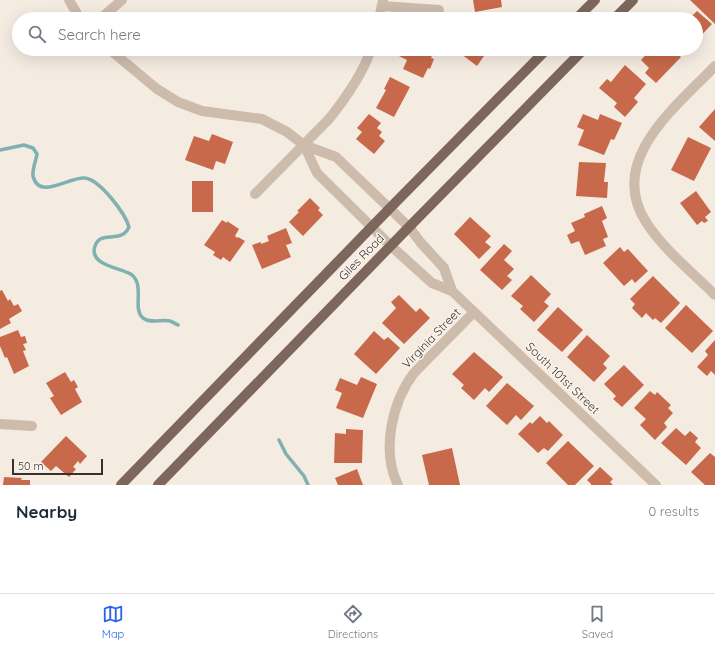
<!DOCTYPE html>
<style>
body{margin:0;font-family:Quicksand,sans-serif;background:#f2f2f3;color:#1f2937}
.scale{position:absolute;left:12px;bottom:10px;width:91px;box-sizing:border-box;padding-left:4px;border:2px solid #3b302b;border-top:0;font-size:11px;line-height:14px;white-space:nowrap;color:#3b302b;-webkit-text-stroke:3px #fbf5ee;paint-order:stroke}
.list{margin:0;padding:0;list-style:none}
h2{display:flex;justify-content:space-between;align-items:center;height:52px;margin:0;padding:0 16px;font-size:17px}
h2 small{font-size:13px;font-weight:400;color:#747a83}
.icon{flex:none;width:22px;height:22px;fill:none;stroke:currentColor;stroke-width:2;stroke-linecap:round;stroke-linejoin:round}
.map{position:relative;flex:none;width:715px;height:485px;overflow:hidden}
.search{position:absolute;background:#fff;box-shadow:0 4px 16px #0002;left:12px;right:12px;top:12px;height:44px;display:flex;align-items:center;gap:10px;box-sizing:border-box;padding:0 14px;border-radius:22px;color:#747a83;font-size:15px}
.sheet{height:108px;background:#fff}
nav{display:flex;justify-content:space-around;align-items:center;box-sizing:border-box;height:56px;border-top:1px solid #e0e1e3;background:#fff;font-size:11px;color:#747a83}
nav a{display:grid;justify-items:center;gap:2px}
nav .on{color:#2563eb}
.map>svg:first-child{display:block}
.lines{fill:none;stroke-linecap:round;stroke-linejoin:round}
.stream{stroke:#7fb0b2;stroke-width:3.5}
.building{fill:#c8694b}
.street{stroke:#cdbbac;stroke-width:10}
.primary{stroke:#7d675c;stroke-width:10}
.labels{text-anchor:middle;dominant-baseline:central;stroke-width:3;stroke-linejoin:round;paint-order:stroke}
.street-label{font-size:12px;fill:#3b302b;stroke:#fbf5ee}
</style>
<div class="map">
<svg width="715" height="485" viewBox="0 0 715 485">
<rect width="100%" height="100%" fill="#f4ebe1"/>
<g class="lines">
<!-- stream -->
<g class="stream">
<path d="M0 150 24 145 33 148 37 154C36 160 32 170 33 176 39 201 70 176 85 178 100 180 125 213 129 227 121 245 101 229 95 246 88 266 123 268 132 275 145 286 132 309 143 318 151 324 161 319 170 321 173 322 176 324 178 325"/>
<polyline points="279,440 286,454 304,476 308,485"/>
</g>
</g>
<!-- building -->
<g class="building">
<polygon points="473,0 501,0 502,7 475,12"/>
<polygon points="690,0 715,0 715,24"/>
<polygon points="697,11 712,24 696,41 696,19 689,19"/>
<polygon points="400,49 428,49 434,51 431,58 434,59 430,69 428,68 423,78 403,69 407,60 397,55"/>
<polygon points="458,49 489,49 477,66 457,51"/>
<polygon points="651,49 672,49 681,57 656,83 645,73 649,68 641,60"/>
<polygon points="680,49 689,49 685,53"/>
<polygon points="625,65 646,84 634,98 638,102 625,117 614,107 617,103 599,88 607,79 611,82"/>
<polygon points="390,77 410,87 394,117 376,108 386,90 384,89"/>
<polygon points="715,109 715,141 699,127"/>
<polygon points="369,114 381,123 377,128 382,132 379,136 385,141 374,154 356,139 362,132 357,128"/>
<polygon points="583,114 598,120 600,114 622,123 614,140 611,139 604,155 578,145 584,130 577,127"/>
<polygon points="212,134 233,142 225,164 216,161 213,170 185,160 194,136 209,141"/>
<polygon points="688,137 711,148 694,181 671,170"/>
<polygon points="579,162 606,163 604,182 608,182 607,198 576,196"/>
<rect x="192" y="181" width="21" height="31"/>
<polygon points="696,191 711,212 705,217 708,221 704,223 702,221 697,225 680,203"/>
<polygon points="310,198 320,208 318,210 323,215 303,236 289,222 299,212 297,211"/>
<polygon points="602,206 607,218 602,221 608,237 603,239 606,246 585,255 579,241 571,244 567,235 575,231 571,223 585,217 584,214"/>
<polygon points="470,217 491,236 485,242 491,247 479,259 454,234"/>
<polygon points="222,220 227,223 227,221 239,229 235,236 237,238 238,237 245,241 230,262 223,257 221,260 213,255 215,252 204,245"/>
<polygon points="286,228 292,243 286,245 291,257 262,269 252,245 261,242 261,244 269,241 267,236"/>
<polygon points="504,244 512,251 504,260 514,269 507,276 512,280 502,290 480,270"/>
<polygon points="620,247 624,252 628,249 648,271 635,283 632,279 624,286 603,263"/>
<polygon points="531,275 551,294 544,302 549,306 534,322 520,309 523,306 511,296"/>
<polygon points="653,276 680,303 661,323 655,318 653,320 646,313 642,318 632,308 635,304 630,299"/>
<polygon points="2,290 8,301 10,299 14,306 18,304 22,311 9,319 11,323 0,329 0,291"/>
<polygon points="399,295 416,312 420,308 430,318 404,344 382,323 396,308 391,302"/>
<polygon points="686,305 713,331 692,353 665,328"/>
<polygon points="558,307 583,330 562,352 537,330"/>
<polygon points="18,330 21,337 25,336 27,343 23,344 26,350 23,351 29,366 14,374 7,357 5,358 0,346 0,337"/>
<polygon points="374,331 384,340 388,337 400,348 376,374 354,354"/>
<polygon points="587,335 610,356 603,364 607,368 594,382 567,357"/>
<polygon points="715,340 715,375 711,371 707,376 697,367 708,355 705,351"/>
<polygon points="474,352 503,377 489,392 485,388 474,400 461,388 464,385 452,374"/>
<polygon points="624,365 644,385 622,407 613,399 616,396 604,384"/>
<polygon points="65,372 71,382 74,380 78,387 75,389 82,402 61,415 50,398 54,396 46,383"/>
<polygon points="361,377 377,384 363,418 336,408 342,393 335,390 340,378 357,385"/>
<polygon points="507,383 534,406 521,420 516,415 507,425 486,406"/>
<polygon points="650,391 655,395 657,392 671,405 668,408 673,413 664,423 667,427 655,440 640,425 646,419 634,408"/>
<polygon points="540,416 547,423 549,421 563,435 548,451 544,448 538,453 518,434 530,422 532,424"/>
<polygon points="676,428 685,436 690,431 698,438 695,442 701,448 686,465 661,443"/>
<polygon points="346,429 363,430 362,463 334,463 335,433 346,434"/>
<polygon points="66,436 87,456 80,464 78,461 73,467 76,469 69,477 56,466 51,471 41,462"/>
<polygon points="568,441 594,466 575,485 568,485 546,463"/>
<polygon points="452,448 460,485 429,485 422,455"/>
<polygon points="710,453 715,457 715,485 705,485 691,472"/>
<polygon points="600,467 613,479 610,482 613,485 591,485 591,484 587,480"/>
<polygon points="357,469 363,485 338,485 335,478"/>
<polygon points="4,477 22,478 21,480 30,480 30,485 3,485"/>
</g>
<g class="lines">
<!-- street -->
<g class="street">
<polyline points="69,0 80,19"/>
<polyline points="382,6 439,10"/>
<polyline points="100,19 122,0"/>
<polyline points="379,19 383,0"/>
<polyline points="109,49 157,89 178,102 202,111 262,119 287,132 304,145 336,157 409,227 421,243 444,268 452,291"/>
<path d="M715 66C677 106 606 160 646 222 662 248 693 273 715 295"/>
<polyline points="304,145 317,173 391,246 432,283 452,291 656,485"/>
<path d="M255 194 329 119C345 99 363 74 371 49"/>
<polyline points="0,424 32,426"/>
<path d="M398 485C381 451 392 402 414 373L474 312"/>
</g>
<!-- primary -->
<g class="primary">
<polyline points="576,19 595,0"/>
<polyline points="614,19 633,0"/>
<polyline points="121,485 390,208 547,49"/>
<polyline points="158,485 409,227 584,49"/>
</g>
</g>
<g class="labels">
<!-- street labels -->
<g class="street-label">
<text transform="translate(361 257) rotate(-46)">Giles Road</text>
<text transform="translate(431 338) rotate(-46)">Virginia Street</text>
<text transform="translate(563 378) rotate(44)">South 101st Street</text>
</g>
</g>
</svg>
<div class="scale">50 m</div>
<div class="search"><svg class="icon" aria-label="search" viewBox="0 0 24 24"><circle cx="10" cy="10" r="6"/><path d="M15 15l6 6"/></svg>Search here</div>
</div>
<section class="sheet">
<h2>Nearby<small>0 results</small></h2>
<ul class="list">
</ul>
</section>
<nav>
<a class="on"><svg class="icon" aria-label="map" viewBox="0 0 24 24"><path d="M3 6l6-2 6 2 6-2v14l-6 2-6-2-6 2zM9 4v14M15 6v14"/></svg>Map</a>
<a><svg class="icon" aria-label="directions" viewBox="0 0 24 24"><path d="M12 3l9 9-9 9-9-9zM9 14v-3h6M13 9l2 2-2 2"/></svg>Directions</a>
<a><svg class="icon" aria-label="saved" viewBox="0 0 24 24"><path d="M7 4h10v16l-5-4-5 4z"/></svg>Saved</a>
</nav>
